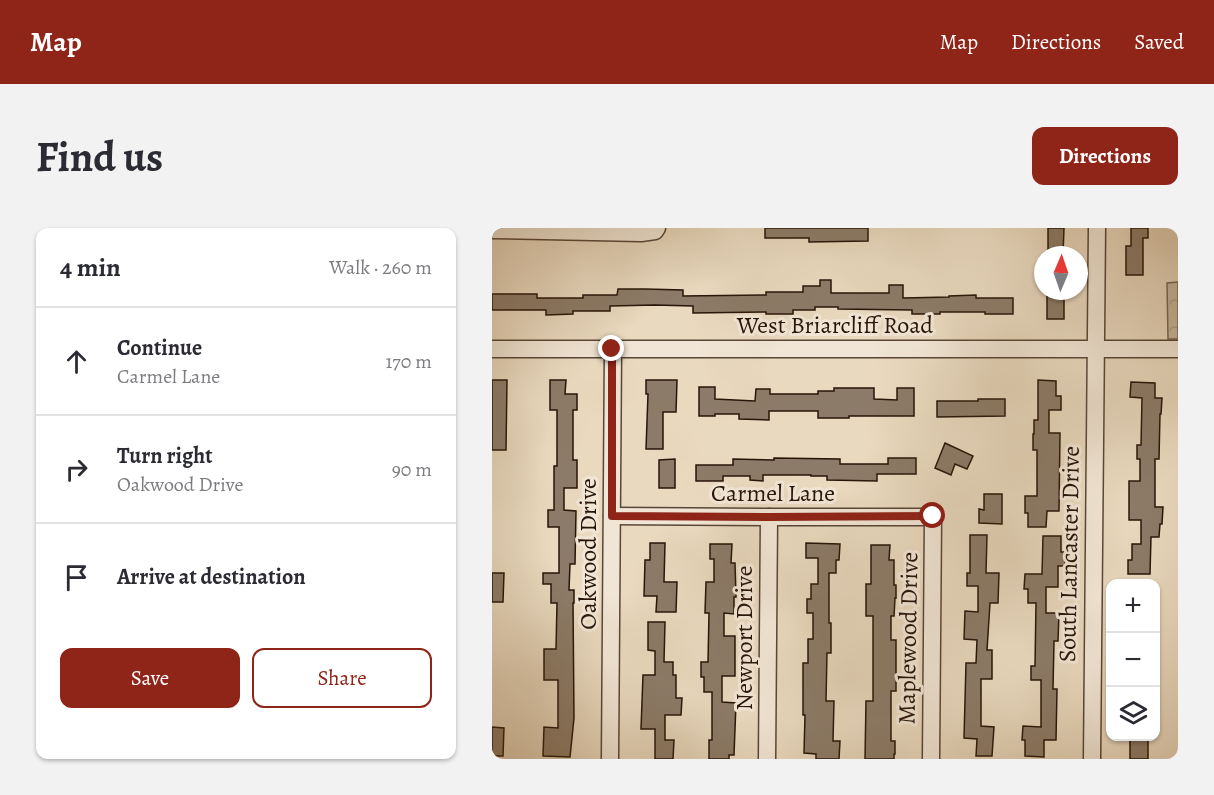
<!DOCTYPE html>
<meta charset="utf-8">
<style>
body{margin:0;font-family:Alegreya,serif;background:#f2f2f3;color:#2b2b33}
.controls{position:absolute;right:18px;bottom:18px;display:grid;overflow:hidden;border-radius:12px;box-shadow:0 2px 4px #0004}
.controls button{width:54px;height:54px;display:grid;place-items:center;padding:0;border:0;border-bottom:2px solid #e1e1e2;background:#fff;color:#2b2b33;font:30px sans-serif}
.compass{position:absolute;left:542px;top:18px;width:54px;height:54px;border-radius:50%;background:#fff;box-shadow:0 2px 4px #0004;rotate:2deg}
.stop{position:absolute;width:18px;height:18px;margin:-14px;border:4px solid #8f2418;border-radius:50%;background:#fff}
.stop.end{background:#8f2418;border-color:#fff;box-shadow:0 2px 6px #0008}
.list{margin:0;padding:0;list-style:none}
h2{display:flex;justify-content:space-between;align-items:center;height:78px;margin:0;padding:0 24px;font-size:26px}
h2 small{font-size:20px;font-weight:400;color:#7c7c81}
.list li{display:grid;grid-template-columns:39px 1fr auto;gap:18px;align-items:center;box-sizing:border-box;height:108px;padding:0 24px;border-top:2px solid #e1e1e2}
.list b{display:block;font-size:22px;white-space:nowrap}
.list p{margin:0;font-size:20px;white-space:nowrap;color:#7c7c81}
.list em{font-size:20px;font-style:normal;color:#7c7c81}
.actions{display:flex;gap:12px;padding:18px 24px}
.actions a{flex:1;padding:14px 0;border:2px solid #8f2418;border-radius:12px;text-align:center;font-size:21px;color:#8f2418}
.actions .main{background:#8f2418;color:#fff}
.icon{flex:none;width:33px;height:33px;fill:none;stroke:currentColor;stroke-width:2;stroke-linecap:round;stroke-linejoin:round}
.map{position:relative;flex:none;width:686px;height:531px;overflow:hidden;border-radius:12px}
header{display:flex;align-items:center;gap:36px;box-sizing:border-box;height:84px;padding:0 30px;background:#8f2418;color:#fff}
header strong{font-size:28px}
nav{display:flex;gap:33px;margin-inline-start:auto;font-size:21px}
.intro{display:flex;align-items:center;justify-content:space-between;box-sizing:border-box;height:144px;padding:0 36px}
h1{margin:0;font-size:42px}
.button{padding:15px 27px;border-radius:12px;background:#8f2418;color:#fff;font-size:21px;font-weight:700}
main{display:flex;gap:36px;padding:0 36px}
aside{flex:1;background:#fff;border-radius:12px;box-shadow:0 2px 4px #0004}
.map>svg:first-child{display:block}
.park{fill:url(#park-crowns);stroke:#786654;stroke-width:1.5}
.building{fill:#8c7b68;stroke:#281509;stroke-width:1.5}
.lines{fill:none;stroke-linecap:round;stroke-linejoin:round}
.minor-casing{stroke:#584636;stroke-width:19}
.minor{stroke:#f1e6d5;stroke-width:16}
.route{stroke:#8f2418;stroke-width:8}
.labels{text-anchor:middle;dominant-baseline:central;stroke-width:6;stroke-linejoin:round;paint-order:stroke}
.street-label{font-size:24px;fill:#281509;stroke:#f1e6d5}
</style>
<header>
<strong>Map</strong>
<nav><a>Map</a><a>Directions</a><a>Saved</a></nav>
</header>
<div class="intro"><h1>Find us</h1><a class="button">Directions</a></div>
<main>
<aside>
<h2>4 min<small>Walk · 260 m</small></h2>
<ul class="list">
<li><svg class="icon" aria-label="ahead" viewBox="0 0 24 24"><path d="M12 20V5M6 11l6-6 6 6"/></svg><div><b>Continue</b><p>Carmel Lane</p></div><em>170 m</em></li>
<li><svg class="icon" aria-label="right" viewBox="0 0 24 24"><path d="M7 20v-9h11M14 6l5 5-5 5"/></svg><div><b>Turn right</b><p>Oakwood Drive</p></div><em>90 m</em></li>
<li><svg class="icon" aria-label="arrive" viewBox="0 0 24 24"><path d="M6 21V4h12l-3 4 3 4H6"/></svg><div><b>Arrive at destination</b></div></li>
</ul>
<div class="actions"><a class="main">Save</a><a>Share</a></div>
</aside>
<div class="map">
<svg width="686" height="531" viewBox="0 0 686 531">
<defs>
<pattern id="park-crowns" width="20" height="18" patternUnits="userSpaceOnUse" patternTransform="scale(1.5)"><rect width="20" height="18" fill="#c8b8a0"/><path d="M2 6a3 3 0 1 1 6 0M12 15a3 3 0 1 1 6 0" fill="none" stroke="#ac9d88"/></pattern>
</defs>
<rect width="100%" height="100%" fill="#e9d9bf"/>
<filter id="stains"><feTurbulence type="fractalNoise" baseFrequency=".00333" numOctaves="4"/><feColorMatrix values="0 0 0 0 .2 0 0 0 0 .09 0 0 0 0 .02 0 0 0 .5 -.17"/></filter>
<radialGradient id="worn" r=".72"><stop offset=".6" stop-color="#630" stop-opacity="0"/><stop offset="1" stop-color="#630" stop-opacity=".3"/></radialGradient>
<!-- park -->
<polygon class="park" points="686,54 686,111 676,111 675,55"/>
<!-- building -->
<g class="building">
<polygon points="273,0 376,0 376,13 317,14 317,10 273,10"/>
<polygon points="556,0 572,0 571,27 556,27"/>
<polygon points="639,0 656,0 656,10 651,10 651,47 634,47 634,18 639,18"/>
<polygon points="328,52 339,52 339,65 397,65 397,57 411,57 411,70 457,69 457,68 484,67 484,70 521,70 521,86 493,86 493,84 448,84 448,86 420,86 420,82 346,81 346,79 323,79 323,82 301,82 301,86 274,86 274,84 201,85 201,78 163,77 118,78 118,83 81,83 81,86 54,87 54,82 0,82 0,66 45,66 45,70 91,70 91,67 125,67 126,61 153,61 191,62 191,68 274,67 274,64 311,64 311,58 328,58"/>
<rect x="555" y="63" width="17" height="28"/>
<polygon points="0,152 15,152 14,222 0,222"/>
<polygon points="58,152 74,152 73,166 85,166 85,182 81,182 81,232 85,232 85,260 72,260 72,282 84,283 83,336 78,336 77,362 82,362 82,375 81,375 82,490 78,529 51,528 52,499 66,500 66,452 52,452 52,421 64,421 65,375 59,375 59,356 51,356 51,345 67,345 67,299 56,299 56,282 62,282 62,238 65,238 65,182 58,182"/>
<polygon points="154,152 185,152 184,184 171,184 171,221 154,221 156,166 154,166"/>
<polygon points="546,152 564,153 564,168 569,168 569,182 557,182 557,205 568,205 567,283 555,283 554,299 536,299 536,285 533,285 533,268 545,268 545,222 541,222 541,206 542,206 542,192 546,192"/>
<polygon points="639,154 663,155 663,170 670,170 669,186 668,186 667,231 663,231 663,279 671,279 670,296 668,296 667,309 659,309 658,346 636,346 636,332 640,332 640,316 649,316 649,292 637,292 637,253 648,253 648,231 645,231 645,217 649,217 650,170 638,169"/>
<polygon points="207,159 223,159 223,171 263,173 264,161 278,161 278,166 326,166 326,163 342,163 342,160 382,160 382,171 405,172 405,160 422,160 422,188 357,188 357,190 326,190 326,183 277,183 277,192 247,191 247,186 223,186 223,188 207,188"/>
<polygon points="486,171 513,171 513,188 445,189 445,173 486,173"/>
<polygon points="453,215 481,228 475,241 463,236 459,247 443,240"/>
<polygon points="282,230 348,231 348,236 396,236 396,230 424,230 424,246 385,246 385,253 335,252 335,248 319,248 319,247 271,247 271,253 258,252 258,248 231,248 231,253 204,253 204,237 241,237 241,231 282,232"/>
<polygon points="183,231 183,260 167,260 167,232"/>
<polygon points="492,266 510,266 510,296 487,295 487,281 492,282"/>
<polygon points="478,307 495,307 494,345 507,345 506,375 498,375 495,422 500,422 500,451 489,451 489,498 502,499 500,528 484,528 485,511 472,510 474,435 484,435 485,412 472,411 473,383 486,384 486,358 475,358 475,345 478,345"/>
<polygon points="551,308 569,308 569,324 573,324 573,338 566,338 566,359 554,359 554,385 567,385 566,413 562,413 561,461 565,461 564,512 552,512 552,529 533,528 533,512 530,512 531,498 549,499 549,452 539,452 539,438 543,438 544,375 536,375 536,361 532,361 533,346 550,346"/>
<polygon points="158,315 173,315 172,354 185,354 184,384 164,384 165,368 152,368 153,332 158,332"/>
<polygon points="314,315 348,316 347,332 344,332 344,345 337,345 337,395 339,395 339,425 335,425 334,473 342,473 341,513 348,513 347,531 324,531 324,526 312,525 313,487 311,487 311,435 316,435 316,411 321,411 321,385 315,385 315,371 319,371 319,356 326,356 326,330 314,330"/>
<polygon points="218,316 240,316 239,335 243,335 244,369 242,369 242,386 232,385 232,408 243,408 243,448 230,448 230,474 244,475 242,527 237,527 237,531 217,531 217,512 220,512 220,464 212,464 212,449 209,449 209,434 216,434 217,385 213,385 214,354 222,354 222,331 218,331"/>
<polygon points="379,317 398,317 397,332 402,332 402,357 404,357 404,370 403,370 402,388 399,388 399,412 404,412 404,463 399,463 399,513 403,513 403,526 402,526 402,531 373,531 374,473 381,473 381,388 374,388 374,356 379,356"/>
<polygon points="0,345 12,345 11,374 0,374"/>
<polygon points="156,394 173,394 172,434 181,434 181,447 184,447 184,470 190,470 189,487 173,487 173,512 182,512 181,531 163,531 163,501 149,501 151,447 163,447 163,423 156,422"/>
<polygon points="0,499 12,500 11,528 0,528"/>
<polygon points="638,510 656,511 656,531 638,531"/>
</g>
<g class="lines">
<!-- minor casing -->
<g class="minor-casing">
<g id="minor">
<polyline points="0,2 149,5 163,3 165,0"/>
<polyline points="0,121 686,121"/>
<polyline points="120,288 277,289 441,289 439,531"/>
<polyline points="118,531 121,121"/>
<polyline points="275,531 277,289"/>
<polyline points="600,531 605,0"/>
</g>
</g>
<!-- minor -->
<use href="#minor" class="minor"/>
</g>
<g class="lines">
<!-- route -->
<polyline class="route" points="120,121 120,288 277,289 441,288"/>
</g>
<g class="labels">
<!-- street labels -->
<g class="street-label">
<text x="343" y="97">West Briarcliff Road</text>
<text x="281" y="265">Carmel Lane</text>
<text transform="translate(96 326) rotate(-90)">Oakwood Drive</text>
<text transform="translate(577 326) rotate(-89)">South Lancaster Drive</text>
<text transform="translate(252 410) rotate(-90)">Newport Drive</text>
<text transform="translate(416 410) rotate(-89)">Maplewood Drive</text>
</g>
</g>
<rect width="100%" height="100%" filter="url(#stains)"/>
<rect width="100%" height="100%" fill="url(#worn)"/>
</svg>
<div class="controls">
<button>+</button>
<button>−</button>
<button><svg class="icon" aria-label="layers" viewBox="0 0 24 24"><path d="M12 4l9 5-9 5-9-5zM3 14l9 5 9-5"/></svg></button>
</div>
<svg class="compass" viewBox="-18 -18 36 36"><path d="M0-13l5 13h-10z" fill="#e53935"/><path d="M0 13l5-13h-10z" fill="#7c7c81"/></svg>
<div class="stop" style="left:441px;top:288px"></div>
<div class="stop end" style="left:120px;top:121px"></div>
</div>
</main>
